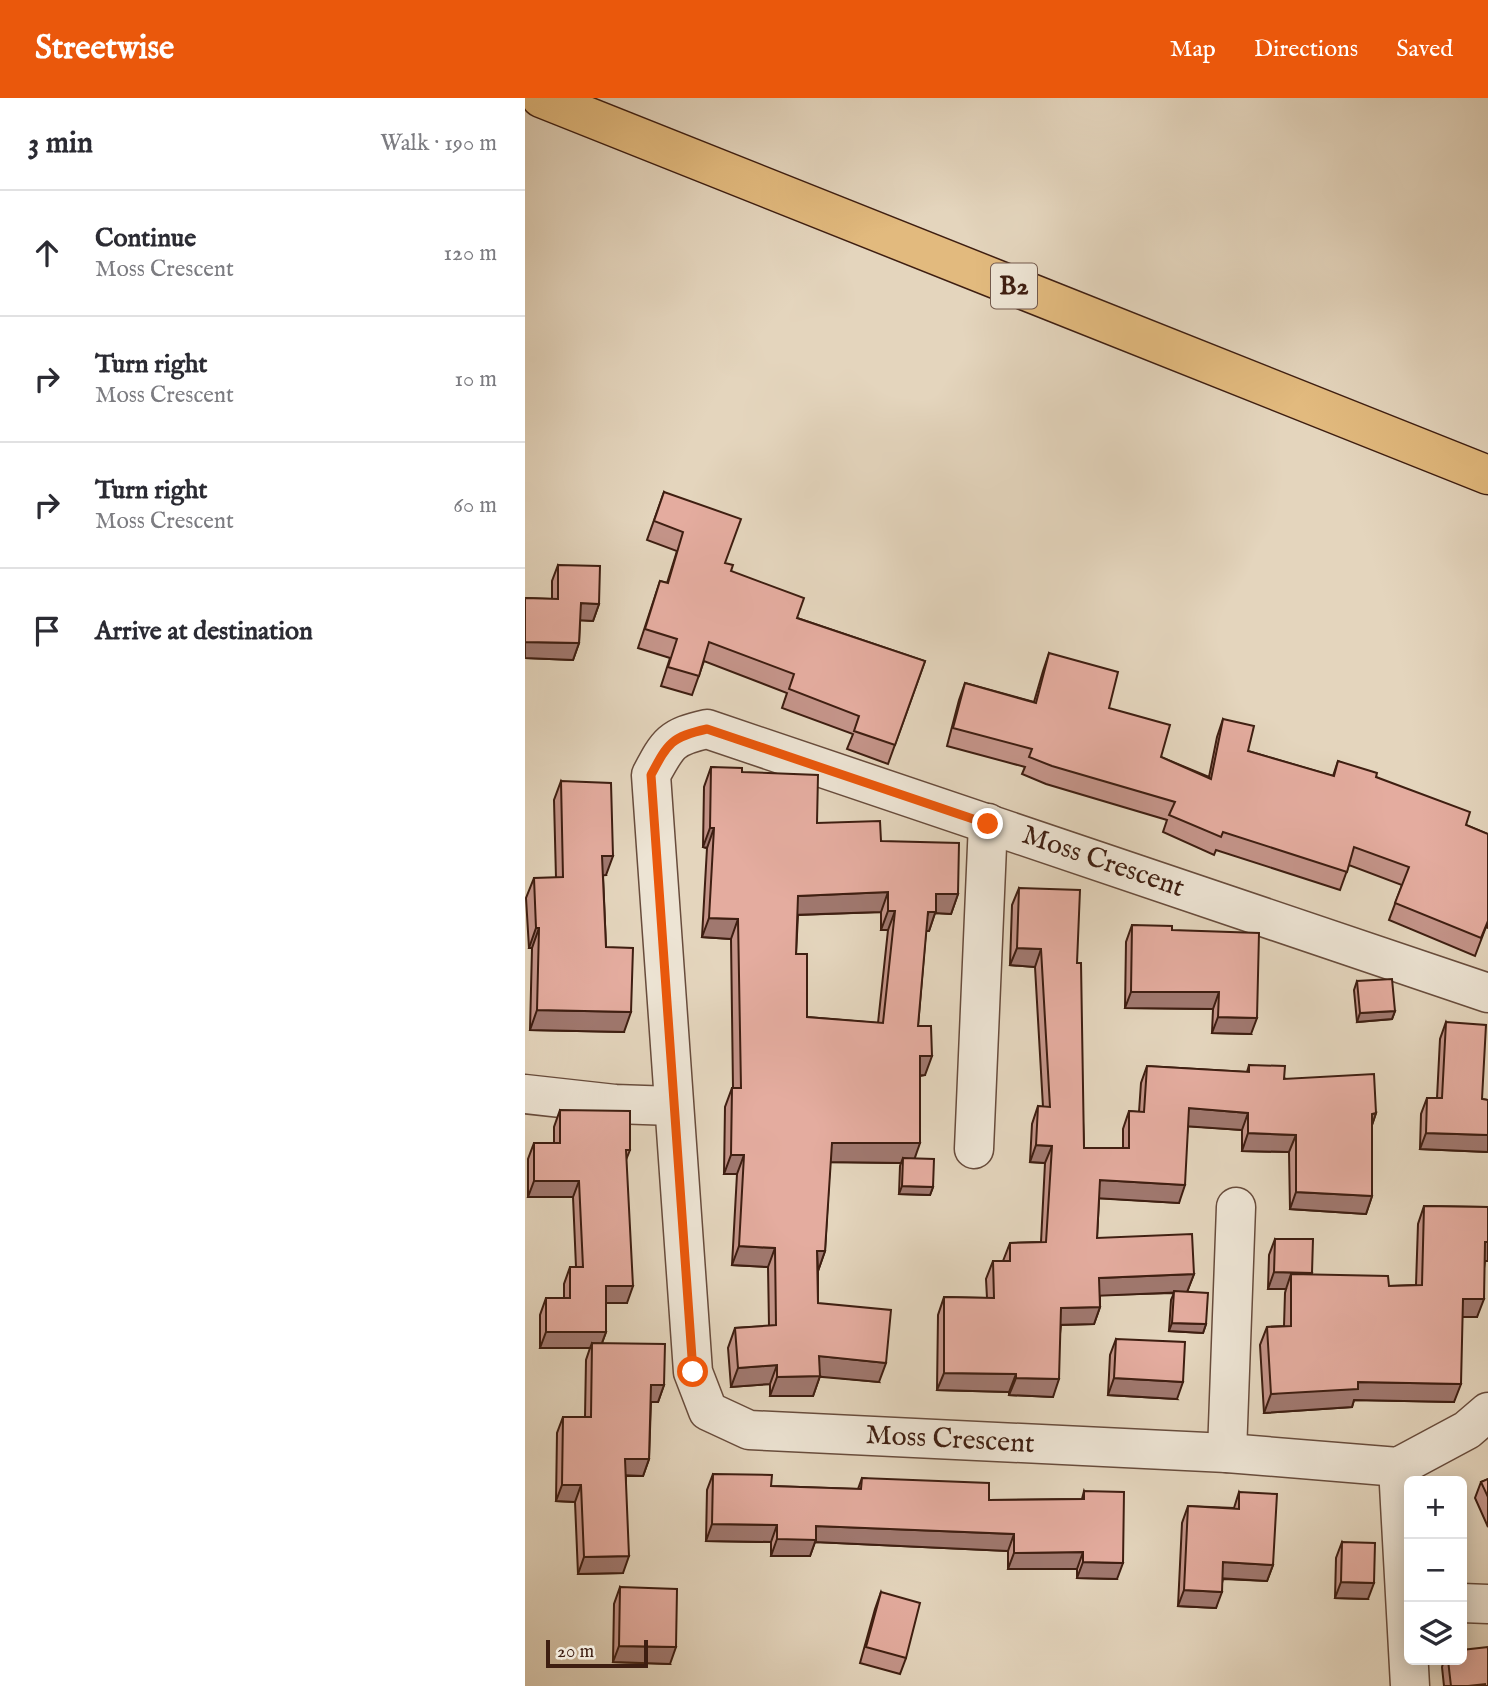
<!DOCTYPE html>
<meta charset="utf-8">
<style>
body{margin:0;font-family:"IM FELL English",serif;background:#f7f7f7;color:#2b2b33}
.controls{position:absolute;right:21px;bottom:21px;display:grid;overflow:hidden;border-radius:10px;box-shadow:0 4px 18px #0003}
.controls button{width:63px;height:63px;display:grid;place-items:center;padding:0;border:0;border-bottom:2px solid #e1e1e2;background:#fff;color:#2b2b33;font:35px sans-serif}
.scale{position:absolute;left:21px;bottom:18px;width:102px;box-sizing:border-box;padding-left:7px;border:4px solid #3e1e11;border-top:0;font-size:19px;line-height:24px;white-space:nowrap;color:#3e1e11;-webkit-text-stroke:5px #ede4d4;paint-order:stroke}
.stop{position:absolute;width:21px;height:21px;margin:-16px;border:5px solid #ea580c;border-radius:50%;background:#fff}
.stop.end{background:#ea580c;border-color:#fff;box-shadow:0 2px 7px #0008}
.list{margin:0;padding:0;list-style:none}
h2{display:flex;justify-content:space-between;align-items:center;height:91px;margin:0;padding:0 28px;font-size:30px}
h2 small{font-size:23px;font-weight:400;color:#7c7c81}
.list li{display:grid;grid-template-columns:46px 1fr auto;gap:21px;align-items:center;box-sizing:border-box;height:126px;padding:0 28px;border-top:2px solid #e1e1e2}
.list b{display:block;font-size:26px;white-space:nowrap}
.list p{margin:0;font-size:23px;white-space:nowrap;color:#7c7c81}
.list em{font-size:23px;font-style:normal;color:#7c7c81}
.icon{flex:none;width:38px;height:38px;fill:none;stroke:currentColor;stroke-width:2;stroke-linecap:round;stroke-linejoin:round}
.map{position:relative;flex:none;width:963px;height:1588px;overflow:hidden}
header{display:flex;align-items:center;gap:42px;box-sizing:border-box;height:98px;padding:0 35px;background:#ea580c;color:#fff}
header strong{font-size:33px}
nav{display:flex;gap:38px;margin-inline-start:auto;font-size:24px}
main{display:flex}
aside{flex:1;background:#fff}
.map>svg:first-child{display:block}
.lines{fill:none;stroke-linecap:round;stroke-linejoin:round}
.minor-casing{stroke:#684c3c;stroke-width:41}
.highway-casing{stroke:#3e1e11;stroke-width:41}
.minor{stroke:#ede4d4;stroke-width:38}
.highway{stroke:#e2ba7e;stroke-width:38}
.wall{fill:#c49489;stroke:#3e1e11;stroke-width:2;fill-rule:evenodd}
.shaded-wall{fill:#a0786f;stroke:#3e1e11;stroke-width:2}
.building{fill:#e4ac9f;stroke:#3e1e11;stroke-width:2;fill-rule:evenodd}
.route{stroke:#ea580c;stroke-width:9}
.labels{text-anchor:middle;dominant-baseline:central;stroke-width:7;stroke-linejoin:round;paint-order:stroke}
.shield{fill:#ede4d4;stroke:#72594c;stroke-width:2}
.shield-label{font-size:26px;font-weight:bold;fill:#3e1e11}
.street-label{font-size:28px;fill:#3e1e11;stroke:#ede4d4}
</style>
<header>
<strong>Streetwise</strong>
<nav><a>Map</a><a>Directions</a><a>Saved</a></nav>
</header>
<main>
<aside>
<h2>3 min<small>Walk · 190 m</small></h2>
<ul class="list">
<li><svg class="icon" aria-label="ahead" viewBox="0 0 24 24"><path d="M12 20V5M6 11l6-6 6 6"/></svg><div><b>Continue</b><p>Moss Crescent</p></div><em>120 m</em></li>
<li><svg class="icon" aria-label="right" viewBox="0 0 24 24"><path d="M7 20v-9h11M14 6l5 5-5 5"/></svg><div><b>Turn right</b><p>Moss Crescent</p></div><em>10 m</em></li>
<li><svg class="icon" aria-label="right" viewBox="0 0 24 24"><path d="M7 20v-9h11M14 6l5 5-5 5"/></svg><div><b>Turn right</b><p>Moss Crescent</p></div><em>60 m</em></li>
<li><svg class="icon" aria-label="arrive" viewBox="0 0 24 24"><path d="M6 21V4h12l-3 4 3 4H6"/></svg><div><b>Arrive at destination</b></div></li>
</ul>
</aside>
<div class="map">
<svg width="963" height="1588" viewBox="0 0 963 1588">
<rect width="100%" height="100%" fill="#e4d5bd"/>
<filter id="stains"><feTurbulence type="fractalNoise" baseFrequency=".00286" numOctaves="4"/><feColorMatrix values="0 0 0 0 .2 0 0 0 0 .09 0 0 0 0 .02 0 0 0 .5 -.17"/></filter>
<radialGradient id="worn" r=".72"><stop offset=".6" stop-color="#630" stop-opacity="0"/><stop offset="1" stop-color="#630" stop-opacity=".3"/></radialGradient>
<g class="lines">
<!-- minor casing -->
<g class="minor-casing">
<g id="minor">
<path d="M963 895 182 631C146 639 143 645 126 677L168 1274 183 1313 224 1332 702 1355 873 1369 942 1332 963 1314"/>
<polyline points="0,996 90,1006 148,1008"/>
<polyline points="449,1051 463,725"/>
<polyline points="702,1355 711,1109"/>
<polyline points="873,1369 885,1588"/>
<polyline points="937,1505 963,1506"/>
</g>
</g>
<!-- highway casing -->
<g class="highway-casing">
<polyline id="highway" points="16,0 963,377"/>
</g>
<!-- minor -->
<use href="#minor" class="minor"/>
<!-- highway -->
<use href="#highway" class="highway"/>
</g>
<!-- wall -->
<g class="wall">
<polygon points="139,394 206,473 272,520 400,563 363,666 322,651 328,636 257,610 262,595 179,563 167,597 136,588 145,560 113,550 135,483 142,485 152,453 122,442"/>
<polygon points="33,467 74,506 68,523 55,522 54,545 48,562 0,560 0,500 27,501 27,483"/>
<polygon points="524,555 636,659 684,679 692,639 698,621 723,653 808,678 813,663 851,679 941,727 963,736 963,830 961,829 950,858 864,822 877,787 824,767 815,792 691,752 689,757 638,734 642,722 521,686 497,676 500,669 422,648 434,602 440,585 509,604 518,573"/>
<path d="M186 669 217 674 292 725 356 743 433 796 426 816 410 815 404 833H401L393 928 400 977 395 978 390 1060 408 1089 405 1097 374 1096 375 1068 376 1065 305 1064 300 1153 293 1173V1205L354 1284 295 1278 288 1298H245V1286L206 1289 203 1250 210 1230 244 1228 243 1169 207 1167 212 1076H199L200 1009 207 990H208L206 841 177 839 182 750 178 749 179 689ZM356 814V832H363L353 925 282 919 271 856 273 817Z"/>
<polygon points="36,683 81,777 78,777 81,849 99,934 5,932 7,850 4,850 1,800 9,780 31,780 29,702"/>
<polygon points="494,790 552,865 559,1050 598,1050 598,1031 604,1013 614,1014 616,985 622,968 722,974 724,967 851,1015 847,1027 847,1098 841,1116 765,1111 764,1054 717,1053 717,1032 663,1028 654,1105 574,1100 572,1140 669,1176 662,1194 681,1226 678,1235 644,1233 646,1202 649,1195 575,1197 575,1209 569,1226 536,1227 528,1299 484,1297 484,1294 412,1292 413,1217 419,1199 462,1200 461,1181 468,1163 478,1163 485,1145 516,1144 520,1065 505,1064 507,1026 513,1008 518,1009 510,869 485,867 487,807"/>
<polygon points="607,827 647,832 726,936 687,935 688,911 600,910 601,844"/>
<polygon points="832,883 870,913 867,921 832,924 829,892"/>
<polygon points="921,924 957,1001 963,1002 963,1054 895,1051 896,1016 902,1000 912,1000 915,941"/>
<polygon points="35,1012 105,1052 101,1062 102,1205 81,1205 81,1234 77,1245 139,1287 133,1304 126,1304 124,1361 118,1378 101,1378 98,1475 53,1476 50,1404 31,1403 32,1335 38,1319 60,1319 61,1262 65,1250 15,1250 15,1217 21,1200 39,1200 39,1186 45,1169 51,1169 48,1099 3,1099 3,1061 9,1045 29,1045 29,1029"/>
<polygon points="899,1108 963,1109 963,1163 960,1163 952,1219 937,1219 929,1304 829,1302 827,1309 739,1315 735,1247 742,1229 759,1228 760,1195 761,1191 743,1191 744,1157 750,1141 787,1177 864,1188 891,1187 893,1126"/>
<polygon points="591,1241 652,1301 583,1297 585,1257"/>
<polygon points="188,1376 246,1388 333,1391 337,1380 464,1402 557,1401 559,1393 592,1481 552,1480 552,1471 483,1471 483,1453 290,1444 285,1458 246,1458 246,1444 181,1443 182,1392"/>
<polygon points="963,1381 963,1429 950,1400 956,1384"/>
<polygon points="714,1394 748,1467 742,1483 698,1481 691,1510 653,1508 657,1425 663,1408 709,1410"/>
<polygon points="817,1444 843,1501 810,1500 811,1460"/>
<polygon points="95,1489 145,1566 88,1564 89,1506"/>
<polygon points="356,1494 381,1560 375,1576 335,1565 350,1511"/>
<polygon points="919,1562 937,1562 963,1588 919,1588 917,1569"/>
</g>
<!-- shaded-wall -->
<g class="shaded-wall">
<polygon points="56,505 74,506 68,523 50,522"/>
<polygon points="0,544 54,545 48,562 0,560"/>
<polygon points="185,730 189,730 182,750 178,749"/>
<polygon points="77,758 88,758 81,777 70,778"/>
<polygon points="363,794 356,814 266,817 273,798"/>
<polygon points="411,796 433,796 426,816 410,815 404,833 396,833"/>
<polygon points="363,813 370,813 363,832 356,832"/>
<polygon points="184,820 213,821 206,841 177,839"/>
<polygon points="11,830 14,830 7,850 4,850"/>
<polygon points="492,850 516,851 510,869 485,867"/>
<polygon points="606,894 694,894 688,911 600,910"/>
<polygon points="12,912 106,914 99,934 5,932"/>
<polygon points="870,913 867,921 832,924 835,915"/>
<polygon points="693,919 732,920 726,936 687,935"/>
<polygon points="395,958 407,958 400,977 388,978"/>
<polygon points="664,1010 723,1015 717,1032 658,1028"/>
<polygon points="851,1015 845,1033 847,1016"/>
<polygon points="723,1035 771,1037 764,1054 717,1053"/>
<polygon points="901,1035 963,1037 963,1054 895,1051"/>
<polygon points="307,1045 395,1045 388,1065 378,1060 376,1065 299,1064"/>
<polygon points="511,1047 527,1048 520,1065 505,1064"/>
<polygon points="206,1057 219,1057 212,1076 199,1076"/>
<polygon points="575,1082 660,1087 654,1105 569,1100"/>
<polygon points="9,1083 54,1083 48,1099 3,1099"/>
<polygon points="377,1088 408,1089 405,1097 374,1096"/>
<polygon points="771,1094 847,1098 841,1116 765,1111"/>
<polygon points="960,1144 963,1144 963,1163 953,1163"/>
<polygon points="214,1148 250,1150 243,1169 207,1167"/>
<polygon points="292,1153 300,1153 293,1173"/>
<polygon points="749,1174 787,1175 781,1191 766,1176 761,1191 743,1191"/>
<polygon points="669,1176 662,1194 568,1198 574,1180"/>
<polygon points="81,1188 108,1188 102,1205 75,1205"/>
<polygon points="938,1201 959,1201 952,1219 931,1219"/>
<polygon points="575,1209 569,1226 529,1227 536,1210"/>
<polygon points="647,1225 681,1226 678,1235 644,1233"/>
<polygon points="21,1234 81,1234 75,1250 67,1245 65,1250 15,1250"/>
<polygon points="294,1258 361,1265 354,1284 287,1278"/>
<polygon points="252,1267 245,1286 206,1289 213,1270"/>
<polygon points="419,1275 491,1276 484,1294 412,1292"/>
<polygon points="295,1278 288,1298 245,1298 252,1279"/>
<polygon points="491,1280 534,1281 528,1299 484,1297"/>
<polygon points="589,1280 658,1284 652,1301 583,1297"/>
<polygon points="833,1284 936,1286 929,1304 829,1302 827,1309 739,1315 746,1296"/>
<polygon points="126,1287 139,1287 133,1304 120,1304"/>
<polygon points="100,1361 124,1361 118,1378 94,1377"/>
<polygon points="37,1387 56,1387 50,1404 31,1403"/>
<polygon points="187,1426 252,1427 246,1444 181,1443"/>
<polygon points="291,1428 489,1436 483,1453 290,1444 285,1458 246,1458 252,1441"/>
<polygon points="558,1454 552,1471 483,1471 489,1455"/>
<polygon points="104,1458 98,1475 53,1476 59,1459"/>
<polygon points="558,1464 598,1465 592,1481 552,1480"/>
<polygon points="698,1464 748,1467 742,1483 692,1480"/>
<polygon points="816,1484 849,1485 843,1501 810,1500"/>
<polygon points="659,1492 697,1494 691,1510 653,1508"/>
<polygon points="94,1548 151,1549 145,1566 88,1564"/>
</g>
<!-- building -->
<g class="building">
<polygon points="139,394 216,421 200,465 208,467 206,473 279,500 272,520 400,563 370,647 329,633 334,618 264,591 269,576 184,544 174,578 143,569 152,541 120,531 135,483 143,485 158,434 129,423"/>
<polygon points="33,467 75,468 74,506 56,505 54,545 0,544 0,500 33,501"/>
<polygon points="524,555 593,574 584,610 645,627 636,659 686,681 698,621 729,628 723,653 809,678 813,663 852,675 851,679 945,714 941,727 963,736 963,823 956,840 870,805 884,769 829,749 822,774 698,734 696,739 644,717 650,704 527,668 504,659 507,651 428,630 440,585 511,605"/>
<path d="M186 669 217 670V674L293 677 292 725 355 723 356 743 434 745 433 796H411V814H403L393 928H406L407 958H395V1045H307L300 1153H292L293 1205 366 1212 361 1265 294 1258 295 1278 252 1279V1267L213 1270 210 1230 251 1227 250 1150 214 1148 219 1057H206L207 990H216L213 821 184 820 189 730H185ZM363 794V813H370L358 925 282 919V856H271L273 798Z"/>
<polygon points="36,683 86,685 88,758 77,758 81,849 108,850 106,914 12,912 14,830 11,830 9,780 38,779"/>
<polygon points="494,790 555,792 552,865 556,865 559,1050 604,1050 604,1013 619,1014 622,968 724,974 724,967 760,968 759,981 849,976 851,1015 847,1016 847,1098 771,1094 771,1037 723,1035 723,1015 664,1010 660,1087 575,1082 572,1140 667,1136 669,1176 574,1180 575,1209 536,1210 534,1281 491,1280 491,1276 419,1275 419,1199 469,1200 468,1163 485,1163 485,1145 521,1144 527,1048 511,1047 513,1008 525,1009 516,851 492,850"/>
<polygon points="607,827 647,828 647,832 734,835 732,920 693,919 694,894 606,894"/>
<polygon points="867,881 870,913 835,915 832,883"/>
<polygon points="921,924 961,927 957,1001 963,1002 963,1037 901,1035 902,1000 917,1000"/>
<polygon points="35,1012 105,1013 105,1052 101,1052 108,1188 81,1188 81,1234 21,1234 21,1200 45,1200 45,1169 58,1169 54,1083 9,1083 9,1045 35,1045"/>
<polygon points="378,1060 409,1061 408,1089 377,1088"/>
<polygon points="899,1108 963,1109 963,1144 960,1144 959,1201 938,1201 936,1286 833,1284 833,1291 746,1296 742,1229 766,1228 766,1176 863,1178 864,1188 897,1187"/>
<polygon points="750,1141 788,1141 787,1175 749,1174"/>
<polygon points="649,1193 683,1195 681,1226 647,1225"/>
<polygon points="591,1241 660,1244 658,1284 589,1280"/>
<polygon points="67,1245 140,1246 139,1287 126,1287 124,1361 100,1361 104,1458 59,1459 56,1387 37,1387 38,1319 66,1319"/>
<polygon points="188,1376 247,1377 246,1388 336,1391 337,1380 464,1385 464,1402 559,1401 559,1393 599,1394 598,1465 558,1464 558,1454 489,1455 489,1436 291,1428 291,1442 252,1441 252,1427 187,1426"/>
<polygon points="963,1381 963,1399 956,1384"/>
<polygon points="714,1394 752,1396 748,1467 698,1464 697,1494 659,1492 663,1408 714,1411"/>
<polygon points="817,1444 850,1445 849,1485 816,1484"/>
<polygon points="95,1489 152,1491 151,1549 94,1548"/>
<polygon points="356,1494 395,1505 381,1560 341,1549"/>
<polygon points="963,1549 963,1588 960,1588 960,1586 943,1588 926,1588 923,1562 937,1562 937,1552"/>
</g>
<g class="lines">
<!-- route -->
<path class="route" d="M168 1274 126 677C143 645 146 639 182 631L463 726"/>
</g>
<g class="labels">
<!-- shield labels -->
<rect class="shield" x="466" y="165.5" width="46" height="45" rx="5"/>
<g class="shield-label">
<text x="489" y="188">B2</text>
</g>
<!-- street labels -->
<g class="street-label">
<text transform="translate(578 764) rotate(19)">Moss Crescent</text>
<text transform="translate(425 1342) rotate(3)">Moss Crescent</text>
</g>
</g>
<rect width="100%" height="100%" filter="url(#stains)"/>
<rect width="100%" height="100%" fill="url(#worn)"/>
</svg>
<div class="controls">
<button>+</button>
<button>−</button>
<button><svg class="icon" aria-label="layers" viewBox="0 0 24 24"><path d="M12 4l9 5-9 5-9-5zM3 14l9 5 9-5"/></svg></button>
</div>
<div class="scale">20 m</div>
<div class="stop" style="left:168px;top:1274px"></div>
<div class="stop end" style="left:463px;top:726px"></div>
</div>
</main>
